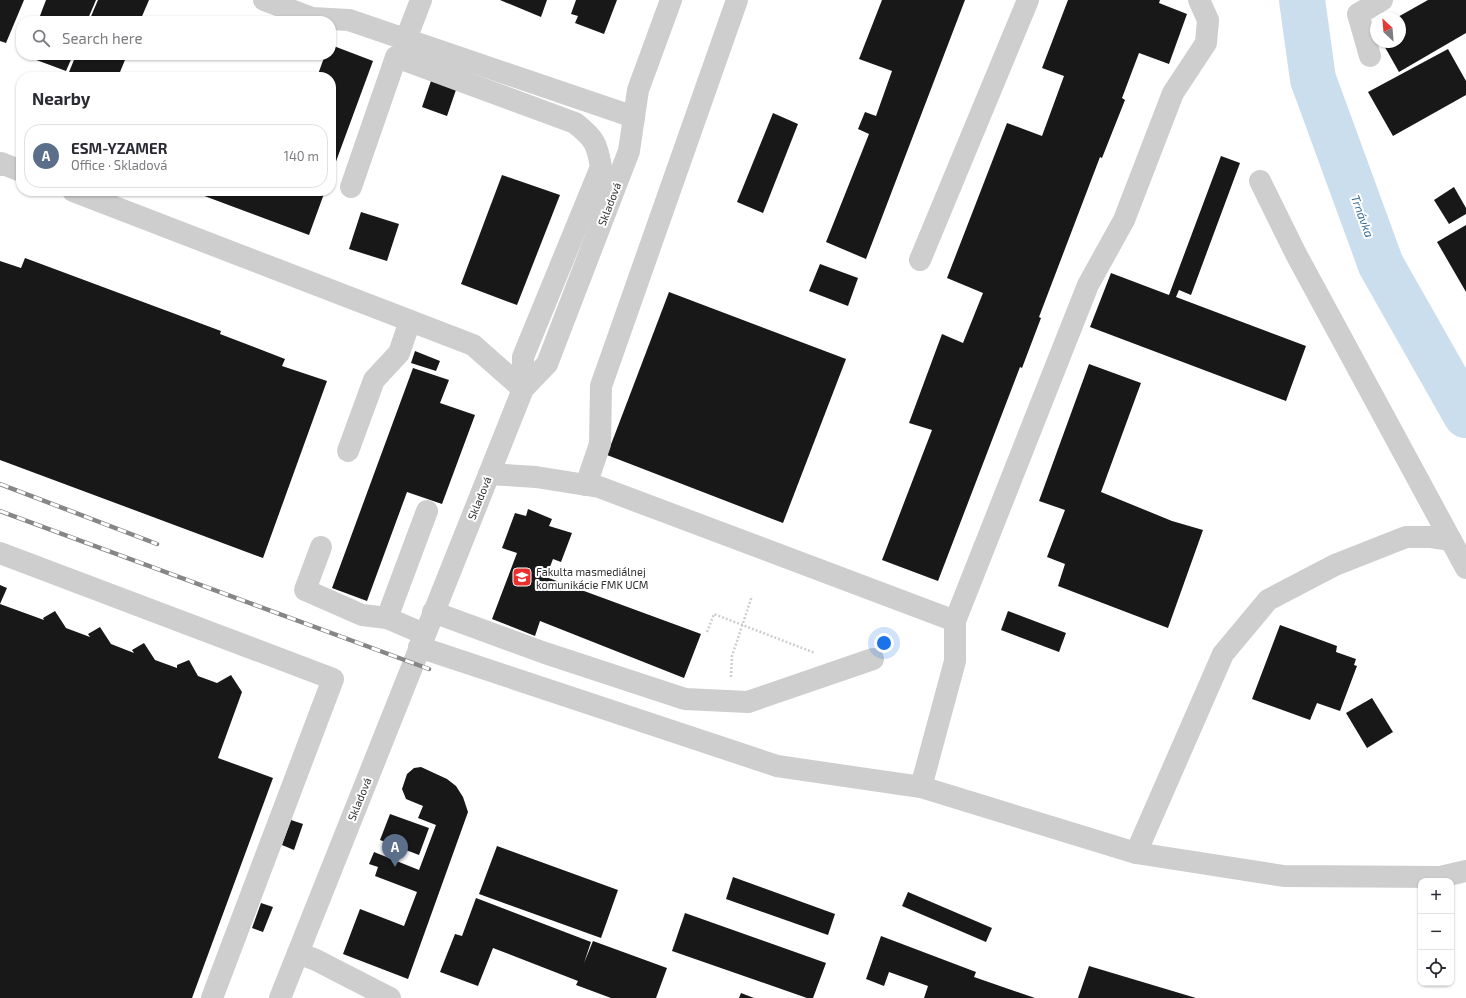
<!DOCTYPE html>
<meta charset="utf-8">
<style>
body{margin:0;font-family:"Exo 2",sans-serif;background:#f2f2f3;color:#2b2b33}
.controls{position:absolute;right:12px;bottom:12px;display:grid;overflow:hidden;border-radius:8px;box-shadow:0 1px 3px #0004}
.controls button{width:36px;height:36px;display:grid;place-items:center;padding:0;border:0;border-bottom:1px solid #e1e1e2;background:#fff;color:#2b2b33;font:20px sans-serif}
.compass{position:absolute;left:1370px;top:12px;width:36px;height:36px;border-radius:50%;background:#fff;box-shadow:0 1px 3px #0004;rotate:334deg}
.you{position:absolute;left:884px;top:643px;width:14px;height:14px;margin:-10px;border:3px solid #fff;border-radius:50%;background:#1a73e8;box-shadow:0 0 0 6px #1a73e833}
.badge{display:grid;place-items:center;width:26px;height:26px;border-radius:50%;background:#111827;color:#fff;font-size:13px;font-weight:700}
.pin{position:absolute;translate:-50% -33px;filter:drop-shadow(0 1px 2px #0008)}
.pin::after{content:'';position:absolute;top:21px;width:14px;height:12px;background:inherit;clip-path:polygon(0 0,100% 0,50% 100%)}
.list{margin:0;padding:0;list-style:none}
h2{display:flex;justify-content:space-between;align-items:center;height:52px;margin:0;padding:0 16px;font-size:17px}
h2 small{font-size:13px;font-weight:400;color:#7c7c81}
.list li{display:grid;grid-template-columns:26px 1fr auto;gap:12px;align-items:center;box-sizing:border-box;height:64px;margin:0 8px 8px;padding:0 8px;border:1px solid #e1e1e2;border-radius:16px}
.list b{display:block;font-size:15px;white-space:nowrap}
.list p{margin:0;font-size:13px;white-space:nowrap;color:#7c7c81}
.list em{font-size:13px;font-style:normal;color:#7c7c81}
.icon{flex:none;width:22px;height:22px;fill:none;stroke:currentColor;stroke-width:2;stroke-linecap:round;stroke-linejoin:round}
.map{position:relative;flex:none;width:1466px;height:998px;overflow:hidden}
.search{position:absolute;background:#fff;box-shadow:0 1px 3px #0004;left:16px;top:16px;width:320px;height:44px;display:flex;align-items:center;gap:10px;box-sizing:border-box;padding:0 14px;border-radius:16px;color:#7c7c81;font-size:15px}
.panel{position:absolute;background:#fff;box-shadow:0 1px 3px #0004;left:16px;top:72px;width:320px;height:124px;border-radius:16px}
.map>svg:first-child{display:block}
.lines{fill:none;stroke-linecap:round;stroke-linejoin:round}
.river{stroke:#cbdeee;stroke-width:46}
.building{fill:#181818}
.path{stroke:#cecece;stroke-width:2.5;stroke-dasharray:2 2;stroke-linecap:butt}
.minor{stroke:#cecece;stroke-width:22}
.rail-casing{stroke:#868686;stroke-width:4.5}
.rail{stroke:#fff;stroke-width:3;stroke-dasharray:9;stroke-linecap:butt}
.labels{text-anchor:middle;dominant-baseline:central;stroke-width:4;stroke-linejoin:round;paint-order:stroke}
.street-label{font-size:11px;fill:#313131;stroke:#fff}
.poi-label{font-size:11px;fill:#313131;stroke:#fff;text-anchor:start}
.water-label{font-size:12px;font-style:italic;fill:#3a6d98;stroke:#fff}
</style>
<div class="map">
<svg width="1466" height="998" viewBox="0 0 1466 998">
<rect width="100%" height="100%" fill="#fff"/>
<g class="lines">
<!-- river -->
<polyline class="river" points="1302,0 1313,79 1381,265 1466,415"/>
</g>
<!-- building -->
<g class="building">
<polygon points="0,0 24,0 6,43 0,41"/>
<polygon points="46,0 96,0 87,21 38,21"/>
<polygon points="98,0 149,0 140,21 89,21"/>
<polygon points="500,0 547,0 541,17"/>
<polygon points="576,0 617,0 604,34 575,23 578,16 571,14"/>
<polygon points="882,0 965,0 866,259 826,242 869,134 858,129 865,112 876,116 892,71 859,59"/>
<polygon points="1068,0 1160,0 1159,3 1187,14 1169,64 1139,53 1122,98 1125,100 1102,158 1100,157 1039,317 1041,318 1022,368 1020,367 938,581 882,560 932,430 909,423 942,334 963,343 983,293 947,278 1007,123 1042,136 1064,76 1042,68"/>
<polygon points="1428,0 1466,0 1466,33 1399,72 1382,42 1400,42 1400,18 1396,18"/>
<polygon points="331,45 373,61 331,175 331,77 317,77 325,55 331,55"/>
<polygon points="1448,49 1466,81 1466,95 1393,136 1368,92"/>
<polygon points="23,55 73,55 66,71"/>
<polygon points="76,55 127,55 118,77 67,77"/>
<polygon points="432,78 457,87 447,116 422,107"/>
<polygon points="773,113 798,124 763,213 737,202"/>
<polygon points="1221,156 1240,163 1191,295 1179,290 1176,297 1306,346 1286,401 1090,327 1111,273 1169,295"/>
<polygon points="502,175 560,195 517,305 461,284"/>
<polygon points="1454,187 1466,208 1466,214 1449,224 1434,200"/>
<polygon points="191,191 261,191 274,195 275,191 325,191 309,235"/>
<polygon points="361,212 399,224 387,261 349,249"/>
<polygon points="1466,225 1466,292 1437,242"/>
<polygon points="25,258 221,331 220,334 285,359 282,366 327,381 263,558 0,460 0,261 21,268"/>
<polygon points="820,264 858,278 848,306 809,291"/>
<polygon points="669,292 846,359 783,523 607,455"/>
<polygon points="415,351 440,361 436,371 411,363"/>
<polygon points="1089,364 1141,383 1101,492 1172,521 1203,530 1168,628 1058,586 1065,564 1047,557 1065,510 1039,501"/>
<polygon points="413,368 449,380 440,403 475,415 442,504 407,492 367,601 332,588"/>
<polygon points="528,509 552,519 549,526 572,533 561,562 553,559 546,577 701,634 684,678 540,621 535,636 492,619 517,553 502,548 515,513 526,516"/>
<polygon points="0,585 7,588 0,604"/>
<polygon points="0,604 44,620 43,618 55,611 66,628 90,637 88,634 100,627 111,644 134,653 132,650 144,643 155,660 177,668 177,665 189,660 198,676 217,683 231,675 242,692 218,758 273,778 192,998 0,998"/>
<polygon points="1008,611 1066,633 1059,652 1001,630"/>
<polygon points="1280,625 1337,646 1336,652 1356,659 1354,665 1357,666 1340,711 1317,703 1310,720 1252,699"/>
<polygon points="1372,698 1393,732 1367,748 1346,713"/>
<polygon points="421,767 447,779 456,786 463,797 468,812 408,979 343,954 360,909 404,926 417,892 375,876 378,867 369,864 374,852 419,870 436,825 418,818 423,806 406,799 402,789 407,774 414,768"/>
<polygon points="390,814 429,828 419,855 380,840"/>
<polygon points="291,820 303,824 294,850 282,845"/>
<polygon points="497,846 618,890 601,938 479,894"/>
<polygon points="733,877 835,914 828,935 726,899"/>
<polygon points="908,892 992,928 986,942 902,906"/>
<polygon points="476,898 591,942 584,963 593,941 667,968 656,998 611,998 576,985 578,981 493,948 478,986 440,972 455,934 462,936"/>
<polygon points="261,903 273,907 263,932 252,928"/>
<polygon points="685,913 826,963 813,998 807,998 672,951"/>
<polygon points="881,936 976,972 974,977 1035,998 924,998 928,986 889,972 884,986 866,979"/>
<polygon points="1089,966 1196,998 1078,998"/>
<polygon points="741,993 754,998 739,998"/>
</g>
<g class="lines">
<!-- path -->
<g class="path">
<polyline points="707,632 714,614 815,653"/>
<polyline points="731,677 732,656 752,596"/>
</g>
<!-- minor -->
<g class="minor">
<polyline points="264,0 312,18 349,20 634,117"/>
<polyline points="406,39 421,0"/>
<polyline points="1370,56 1358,14 1382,0"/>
<polyline points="0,165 1,163 21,171"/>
<polyline points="1260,181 1296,254 1466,568"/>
<path d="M351 187 396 57 575 123C594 138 597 143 601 167L523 357V389"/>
<polyline points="73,191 473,345 523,389"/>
<polyline points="920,260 1028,0"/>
<polyline points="348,451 374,380 399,353 410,321"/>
<polyline points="489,474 536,477 599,487 955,621 1088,285 1124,220 1173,93 1206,43 1208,20 1199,0"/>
<polyline points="586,485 600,444 601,386 737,0"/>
<polyline points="321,547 305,590 362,615 387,618"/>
<polyline points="0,553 333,679 212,998"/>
<polyline points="433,612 545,653 685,699 748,702 873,659"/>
<polyline points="424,634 387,618 427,511"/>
<polyline points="419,647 777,766 921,787 1136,853 1284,876 1440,877 1466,871"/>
<polyline points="921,787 955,661 955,621"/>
<polyline points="1136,853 1223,654 1268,600 1335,565 1406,537 1431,537 1451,540"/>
<polyline points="298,953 316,960 390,998"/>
<polyline points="280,998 523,389 547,364 629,151 638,90 671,0"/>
</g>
<!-- rail casing -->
<g class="rail-casing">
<g id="rail">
<polyline points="0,484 157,544"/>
<polyline points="0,511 429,669"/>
</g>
</g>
<!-- rail -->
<use href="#rail" class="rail"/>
</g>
<!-- icons -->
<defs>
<g id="university-square" transform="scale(1)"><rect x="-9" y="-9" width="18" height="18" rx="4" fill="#ed2f2f" stroke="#fff"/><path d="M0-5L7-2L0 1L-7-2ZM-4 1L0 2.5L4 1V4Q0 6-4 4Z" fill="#fff"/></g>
</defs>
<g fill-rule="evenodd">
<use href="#university-square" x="522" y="577"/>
</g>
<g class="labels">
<!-- street labels -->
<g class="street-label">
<text transform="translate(609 204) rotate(-69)">Skladová</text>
<text transform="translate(479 498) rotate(-68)">Skladová</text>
<text transform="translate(359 799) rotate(-68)">Skladová</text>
</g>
<!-- poi labels -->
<g class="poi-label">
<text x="536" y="571">Fakulta masmediálnej<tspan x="536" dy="13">komunikácie FMK UCM</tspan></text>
</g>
<!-- water labels -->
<g class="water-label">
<text transform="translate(1363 216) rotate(70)">Trnávka</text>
</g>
</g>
</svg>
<div class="controls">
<button>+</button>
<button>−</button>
<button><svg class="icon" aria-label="locate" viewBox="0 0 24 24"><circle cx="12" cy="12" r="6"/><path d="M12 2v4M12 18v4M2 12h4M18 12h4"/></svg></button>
</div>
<svg class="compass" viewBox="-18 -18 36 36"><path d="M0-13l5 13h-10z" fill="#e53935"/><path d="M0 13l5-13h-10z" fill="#7c7c81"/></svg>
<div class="you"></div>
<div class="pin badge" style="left:395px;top:867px;background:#5c6f8a">A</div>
<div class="search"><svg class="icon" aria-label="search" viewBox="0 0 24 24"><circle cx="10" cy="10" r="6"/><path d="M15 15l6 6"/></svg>Search here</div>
<section class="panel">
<h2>Nearby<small></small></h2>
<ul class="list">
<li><span class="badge" style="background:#5c6f8a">A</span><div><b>ESM-YZAMER</b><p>Office · Skladová</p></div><em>140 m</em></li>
</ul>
</section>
</div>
